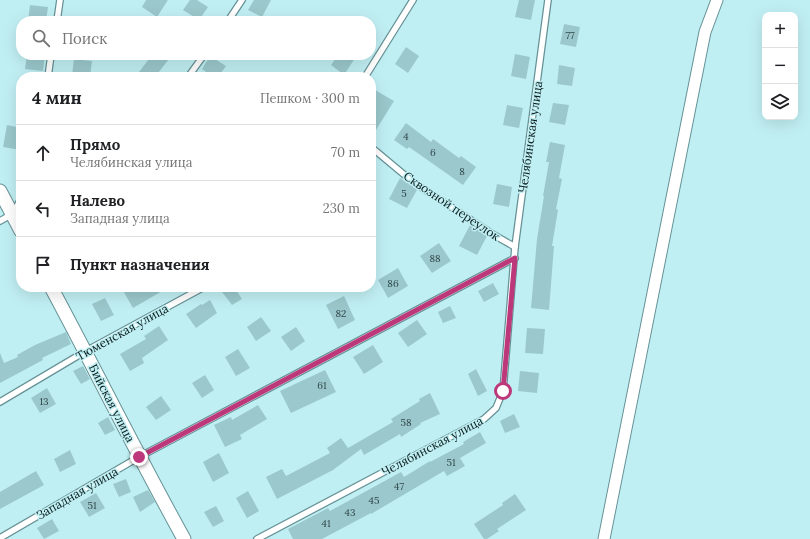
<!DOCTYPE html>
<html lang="ru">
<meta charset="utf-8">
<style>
body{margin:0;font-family:Lora,serif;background:#f2f2f2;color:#202124}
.controls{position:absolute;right:12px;top:12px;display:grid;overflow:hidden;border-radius:8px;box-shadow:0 4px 16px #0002}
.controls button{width:36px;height:36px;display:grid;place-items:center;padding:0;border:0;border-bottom:1px solid #e0e0e0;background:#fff;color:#202124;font:20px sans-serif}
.stop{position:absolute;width:12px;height:12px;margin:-9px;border:3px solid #bd387b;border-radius:50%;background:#fff}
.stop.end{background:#bd387b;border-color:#fff;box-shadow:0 1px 4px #0008}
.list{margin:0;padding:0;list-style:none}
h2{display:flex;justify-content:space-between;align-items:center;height:52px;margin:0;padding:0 16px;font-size:17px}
h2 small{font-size:13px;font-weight:400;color:#757577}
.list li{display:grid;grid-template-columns:26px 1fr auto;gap:12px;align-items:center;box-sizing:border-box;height:56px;padding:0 16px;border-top:1px solid #e0e0e0}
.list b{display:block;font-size:15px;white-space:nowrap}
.list p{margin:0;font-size:13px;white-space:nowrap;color:#757577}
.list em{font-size:13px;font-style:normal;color:#757577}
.icon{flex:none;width:22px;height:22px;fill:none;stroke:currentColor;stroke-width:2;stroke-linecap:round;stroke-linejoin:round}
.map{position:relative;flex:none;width:810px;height:539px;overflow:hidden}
.search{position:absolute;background:#fff;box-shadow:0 4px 16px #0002;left:16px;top:16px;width:360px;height:44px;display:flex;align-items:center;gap:10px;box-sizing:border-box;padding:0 14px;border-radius:16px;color:#757577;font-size:15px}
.panel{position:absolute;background:#fff;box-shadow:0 4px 16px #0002;left:16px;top:72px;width:360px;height:220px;border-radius:16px}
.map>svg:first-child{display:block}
.building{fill:#9bc8cc}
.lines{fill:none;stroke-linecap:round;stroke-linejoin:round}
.service-casing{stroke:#669296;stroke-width:8}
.minor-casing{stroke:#669296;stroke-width:13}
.tertiary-casing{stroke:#669296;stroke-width:15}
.service{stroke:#fff;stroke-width:5.5}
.minor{stroke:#fff;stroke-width:11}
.tertiary{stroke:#fff;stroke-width:13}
.route{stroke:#bd387b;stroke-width:5}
.labels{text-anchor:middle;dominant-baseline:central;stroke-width:3;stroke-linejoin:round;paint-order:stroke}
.number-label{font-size:10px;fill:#2e4649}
.street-label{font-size:12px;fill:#091b1d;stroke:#c0eff3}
</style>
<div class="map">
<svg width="810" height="539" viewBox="0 0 810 539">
<rect width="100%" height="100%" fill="#c0eff3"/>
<!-- building -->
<g class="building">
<polygon points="146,0 168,0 157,17 142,7"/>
<polygon points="190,0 197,0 208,7 199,20 183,10"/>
<polygon points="254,0 271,0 262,17 248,10"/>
<polygon points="519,0 535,0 531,20 515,17"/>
<polygon points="30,5 48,7 46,21 28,21"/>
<polygon points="564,24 580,27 576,47 560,44"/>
<polygon points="406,47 419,56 408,73 395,64"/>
<polygon points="515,54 530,57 526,79 511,76"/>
<polygon points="27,55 45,55 43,71 25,69"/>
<polygon points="152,55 172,55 155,77 145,77 139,72"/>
<polygon points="338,55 357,55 344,75 331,65"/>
<polygon points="210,56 226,66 218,77 213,77 202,69"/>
<polygon points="74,59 92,61 90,77 72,75"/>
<polygon points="559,65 575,68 572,86 557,84"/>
<polygon points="375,90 394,101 371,138 371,97"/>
<polygon points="553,103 569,105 565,125 549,122"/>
<polygon points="507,105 523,108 519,128 503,125"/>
<polygon points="406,123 431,142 433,139 459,158 461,156 476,167 463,185 409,147 407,149 394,140"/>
<polygon points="7,125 21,128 21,150 3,147"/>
<polygon points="550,142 565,145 559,178 562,179 556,209 558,210 552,246 554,246 549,310 531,308 537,239 544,196 543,196 549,162 546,162"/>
<polygon points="400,178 417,190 407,208 389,199"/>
<polygon points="497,184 512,187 509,207 493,204"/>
<polygon points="470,225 487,236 477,255 459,246"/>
<polygon points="439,243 451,261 432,273 420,256"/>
<polygon points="398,268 408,286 388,298 378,280"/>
<polygon points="493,283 499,294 484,302 478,291"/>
<polygon points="121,287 169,287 133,308"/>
<polygon points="229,287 234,287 242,299 232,305 222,292"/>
<polygon points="344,296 355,320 338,329 326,305"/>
<polygon points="105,298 114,315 101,321 92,304"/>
<polygon points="210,300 217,313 196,328 186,314 201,304 202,305"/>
<polygon points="450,306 456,318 443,323 438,312"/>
<polygon points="261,317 271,331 256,341 247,327"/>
<polygon points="417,320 427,334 408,347 398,333"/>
<polygon points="159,326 168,340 142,358 144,363 130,371 120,354 146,339 144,336"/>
<polygon points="296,327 305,341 291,351 281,337"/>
<polygon points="527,328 545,329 543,354 525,353"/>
<polygon points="66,332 71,344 42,358 43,360 0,383 0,353 4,363 18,357 17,355 35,345"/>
<polygon points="373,345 383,362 364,374 353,357"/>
<polygon points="238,349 250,368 236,376 225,357"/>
<polygon points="83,366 90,379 81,384 73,371"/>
<polygon points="476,369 487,391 478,396 468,374"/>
<polygon points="325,370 336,392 291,413 280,391"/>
<polygon points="520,371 539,373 537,393 518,391"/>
<polygon points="205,375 214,390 202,398 192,383"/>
<polygon points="47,388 56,404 40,413 31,398"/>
<polygon points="430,393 440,414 420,423 421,424 401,437 400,434 364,455 361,449 333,470 277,499 266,477 282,469 286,476 330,453 327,448 341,438 348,448 393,422 391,419 420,401 419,399"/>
<polygon points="161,396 171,410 156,420 146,407"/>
<polygon points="258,405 267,419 240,435 242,439 225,447 214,425 231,417 232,420"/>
<polygon points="514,414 520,427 505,433 500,421"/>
<polygon points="108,417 115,430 105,435 98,423"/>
<polygon points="480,432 486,443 460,458 465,466 447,476 444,471 371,514 371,513 322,539 293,539 288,529 328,508 330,511 401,472 404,477 430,461 430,462 464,444 463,442"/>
<polygon points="70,450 76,464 60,472 54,459"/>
<polygon points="219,453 229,473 213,482 203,462"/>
<polygon points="36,471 44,485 0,509 0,492"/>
<polygon points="126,479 131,492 119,497 113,484"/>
<polygon points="148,490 155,502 140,512 133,497"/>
<polygon points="248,491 259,511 247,518 236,498"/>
<polygon points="96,493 105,508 89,517 80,502"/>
<polygon points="515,494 526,510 497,529 499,531 487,539 484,539 474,524 503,505 502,503"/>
<polygon points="216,506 224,521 213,527 204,512"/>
<polygon points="52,519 59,531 44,539 37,528"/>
</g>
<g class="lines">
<!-- service casing -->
<g class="service-casing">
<g id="service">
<polyline points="57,21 60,0"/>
<polyline points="228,21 242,0"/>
<polyline points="48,77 51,55"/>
<polyline points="188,77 204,55"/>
<polyline points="365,77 413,0"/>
<polyline points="371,147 413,182 494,235 515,247"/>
<polyline points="13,213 21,199"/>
<polyline points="0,221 21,209"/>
<polyline points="0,402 86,351 204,287"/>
<polyline points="0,538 139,457 515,258"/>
<polyline points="257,539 484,419 496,408 503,391 515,247 548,0"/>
</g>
</g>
<!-- minor casing -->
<g class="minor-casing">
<polyline id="minor" points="604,539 705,32 717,0"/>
</g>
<!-- tertiary casing -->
<g class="tertiary-casing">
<g id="tertiary">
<polyline points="0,191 21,231"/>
<path d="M51 287C96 371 138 456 184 539"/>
</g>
</g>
<!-- service -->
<use href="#service" class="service"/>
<!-- minor -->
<use href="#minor" class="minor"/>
<!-- tertiary -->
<use href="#tertiary" class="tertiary"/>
</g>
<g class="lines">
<!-- route -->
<polyline class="route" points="139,457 515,258 503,391"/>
</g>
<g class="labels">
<!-- number labels -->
<g class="number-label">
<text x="570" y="35">77</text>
<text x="406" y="136">4</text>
<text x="433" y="152">6</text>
<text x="462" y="171">8</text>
<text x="404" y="193">5</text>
<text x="435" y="258">88</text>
<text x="393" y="283">86</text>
<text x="341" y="313">82</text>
<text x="322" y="385">61</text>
<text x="44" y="401">13</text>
<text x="406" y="422">58</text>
<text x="451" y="462">51</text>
<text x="399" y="486">47</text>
<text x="374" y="500">45</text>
<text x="92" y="505">51</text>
<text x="350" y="512">43</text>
<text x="326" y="523">41</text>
</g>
<!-- street labels -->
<g class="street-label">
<text transform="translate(530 137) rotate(-82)">Челябинская улица</text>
<text transform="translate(452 206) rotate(34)">Сквозной переулок</text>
<text transform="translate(122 332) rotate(-29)">Тюменская улица</text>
<text transform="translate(112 403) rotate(63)">Бийская улица</text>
<text transform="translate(432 446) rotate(-28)">Челябинская улица</text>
<text transform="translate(77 493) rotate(-30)">Западная улица</text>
</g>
</g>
</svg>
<div class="controls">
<button>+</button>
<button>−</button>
<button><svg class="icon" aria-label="layers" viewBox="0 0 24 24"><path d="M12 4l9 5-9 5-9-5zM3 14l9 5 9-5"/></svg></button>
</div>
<div class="stop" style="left:503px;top:391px"></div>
<div class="stop end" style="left:139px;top:457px"></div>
<div class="search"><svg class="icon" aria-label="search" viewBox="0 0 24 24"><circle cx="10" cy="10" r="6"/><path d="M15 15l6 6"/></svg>Поиск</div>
<section class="panel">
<h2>4 мин<small>Пешком · 300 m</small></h2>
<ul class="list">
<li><svg class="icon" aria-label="ahead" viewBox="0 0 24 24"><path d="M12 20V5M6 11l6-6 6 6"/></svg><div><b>Прямо</b><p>Челябинская улица</p></div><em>70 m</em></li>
<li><svg class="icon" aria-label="left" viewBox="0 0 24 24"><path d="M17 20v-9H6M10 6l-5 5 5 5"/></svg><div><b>Налево</b><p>Западная улица</p></div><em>230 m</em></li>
<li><svg class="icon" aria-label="arrive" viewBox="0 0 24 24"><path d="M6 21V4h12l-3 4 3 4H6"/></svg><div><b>Пункт назначения</b></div></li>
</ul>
</section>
</div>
